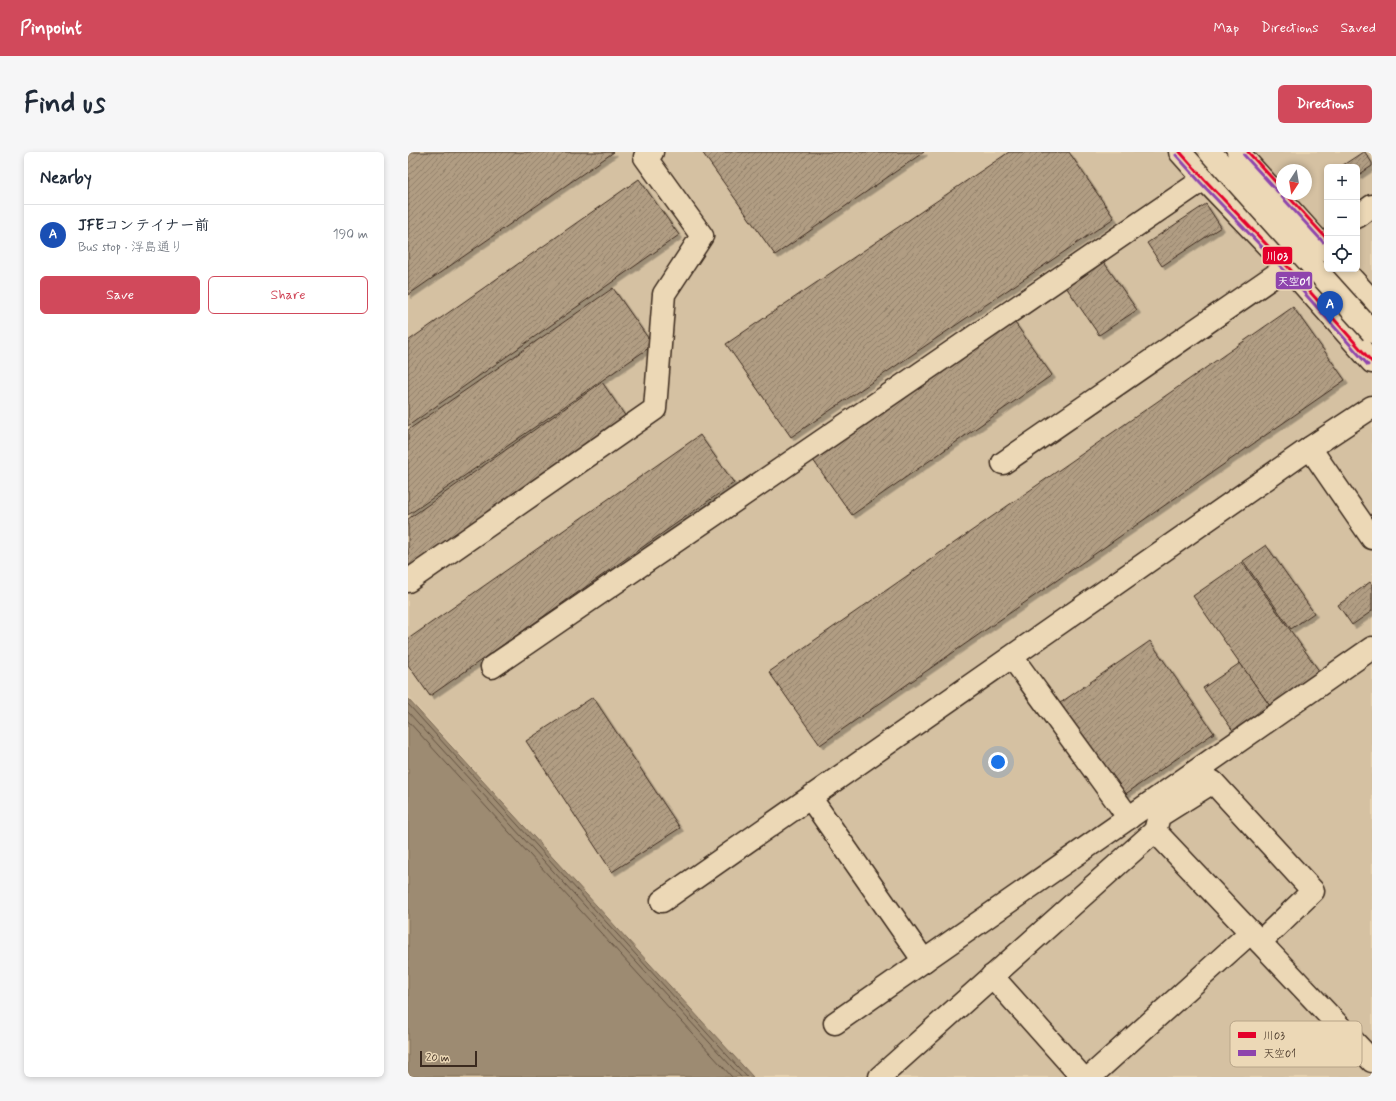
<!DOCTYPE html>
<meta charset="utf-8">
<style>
body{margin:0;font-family:Mynerve,"Klee One",sans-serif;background:#f6f6f7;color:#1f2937}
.controls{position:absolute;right:12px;top:12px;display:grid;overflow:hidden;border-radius:6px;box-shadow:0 2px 6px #0003}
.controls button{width:36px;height:36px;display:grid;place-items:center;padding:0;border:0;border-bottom:1px solid #e0e1e3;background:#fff;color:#1f2937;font:20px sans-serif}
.compass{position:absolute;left:868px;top:12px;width:36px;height:36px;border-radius:50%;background:#fff;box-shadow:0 2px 6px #0003;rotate:192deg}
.scale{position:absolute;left:12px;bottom:10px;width:57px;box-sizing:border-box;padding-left:4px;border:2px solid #3b2a1e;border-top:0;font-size:11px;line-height:14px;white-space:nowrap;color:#3b2a1e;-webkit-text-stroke:3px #ecd8b6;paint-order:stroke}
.you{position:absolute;left:590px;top:610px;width:14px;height:14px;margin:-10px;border:3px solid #fff;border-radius:50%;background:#1a73e8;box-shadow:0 0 0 6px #1a73e833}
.badge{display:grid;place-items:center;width:26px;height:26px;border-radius:50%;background:#d1495b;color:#fff;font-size:13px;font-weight:700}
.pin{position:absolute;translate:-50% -33px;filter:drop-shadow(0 1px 2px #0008)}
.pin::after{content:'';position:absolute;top:21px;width:14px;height:12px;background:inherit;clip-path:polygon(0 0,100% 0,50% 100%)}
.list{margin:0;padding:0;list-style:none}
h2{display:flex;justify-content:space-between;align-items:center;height:52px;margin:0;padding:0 16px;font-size:17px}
h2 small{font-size:13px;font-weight:400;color:#747a83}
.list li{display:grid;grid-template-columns:26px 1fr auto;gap:12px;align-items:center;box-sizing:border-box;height:60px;padding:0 16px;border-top:1px solid #e0e1e3}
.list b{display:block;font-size:15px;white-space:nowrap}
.list p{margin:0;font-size:13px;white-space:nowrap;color:#747a83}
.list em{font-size:13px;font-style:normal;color:#747a83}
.actions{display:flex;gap:8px;padding:12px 16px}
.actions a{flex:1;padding:9px 0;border:1px solid #d1495b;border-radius:6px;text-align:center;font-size:14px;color:#d1495b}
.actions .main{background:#d1495b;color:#fff}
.icon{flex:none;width:22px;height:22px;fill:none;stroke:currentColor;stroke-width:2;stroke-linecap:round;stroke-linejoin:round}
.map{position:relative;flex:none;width:964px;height:925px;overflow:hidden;border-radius:6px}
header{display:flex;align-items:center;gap:24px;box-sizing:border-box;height:56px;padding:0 20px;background:#d1495b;color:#fff}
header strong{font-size:19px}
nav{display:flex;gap:22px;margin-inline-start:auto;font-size:14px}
.intro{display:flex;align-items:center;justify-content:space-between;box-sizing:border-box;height:96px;padding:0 24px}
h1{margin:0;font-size:28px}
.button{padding:10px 18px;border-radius:6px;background:#d1495b;color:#fff;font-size:14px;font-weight:700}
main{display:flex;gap:24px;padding:0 24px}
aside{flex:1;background:#fff;border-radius:6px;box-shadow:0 2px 6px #0003}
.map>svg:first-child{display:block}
.built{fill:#d5c1a2;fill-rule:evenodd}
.water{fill:#9d8b72;stroke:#766450}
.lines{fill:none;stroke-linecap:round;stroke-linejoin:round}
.shore{stroke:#625140;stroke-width:1}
.building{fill:url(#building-hatch);stroke:#3b2a1e;filter:url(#shadow)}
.minor-casing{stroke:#3b2a1e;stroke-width:25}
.highway-casing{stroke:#3b2a1e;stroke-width:25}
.minor{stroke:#ecd8b6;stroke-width:22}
.highway{stroke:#ecd8b6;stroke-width:22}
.highway-bridge-casing{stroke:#3b2a1e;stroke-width:25;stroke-linecap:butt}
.highway-bridge{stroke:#ecd8b6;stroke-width:22}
.bus-1-casing{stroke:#ecd8b6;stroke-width:6}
.bus-2-casing{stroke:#ecd8b6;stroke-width:6}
.bus-1{stroke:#e4002b;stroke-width:3}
.bus-2{stroke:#8e44ad;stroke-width:3}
.key{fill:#ecd8b6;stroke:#b7a488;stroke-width:1}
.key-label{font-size:11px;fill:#3b2a1e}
.line-badge{stroke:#ecd8b6;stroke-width:1.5}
.badge-label{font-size:11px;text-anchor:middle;font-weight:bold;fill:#fff}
</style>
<header>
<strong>Pinpoint</strong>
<nav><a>Map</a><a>Directions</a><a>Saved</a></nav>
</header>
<div class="intro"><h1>Find us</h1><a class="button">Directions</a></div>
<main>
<aside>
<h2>Nearby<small></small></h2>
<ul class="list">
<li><span class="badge" style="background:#1a4fb4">A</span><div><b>JFEコンテイナー前</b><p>Bus stop · 浮島通り</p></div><em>190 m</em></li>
</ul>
<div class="actions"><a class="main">Save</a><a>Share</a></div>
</aside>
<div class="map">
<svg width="964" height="925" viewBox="0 0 964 925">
<defs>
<pattern id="building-hatch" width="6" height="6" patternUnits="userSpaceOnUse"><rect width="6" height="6" fill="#b19d83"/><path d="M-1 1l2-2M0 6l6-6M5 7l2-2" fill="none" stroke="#91806b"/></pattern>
<filter id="shadow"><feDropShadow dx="3.5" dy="3.5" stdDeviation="0" flood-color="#0004"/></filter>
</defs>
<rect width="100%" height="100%" fill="#e5d1b0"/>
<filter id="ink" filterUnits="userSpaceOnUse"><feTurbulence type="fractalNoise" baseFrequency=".025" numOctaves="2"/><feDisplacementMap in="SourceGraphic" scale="8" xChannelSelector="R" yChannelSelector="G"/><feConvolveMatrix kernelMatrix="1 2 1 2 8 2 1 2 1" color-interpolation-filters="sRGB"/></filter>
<g filter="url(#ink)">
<!-- built -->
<path class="built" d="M0 0H964V925H345L0 545ZM919 15H949V117H919ZM874 18H898V42H874Z"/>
<!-- water -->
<polygon class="water" points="0,547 345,925 0,925"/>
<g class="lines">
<!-- shore -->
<g class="shore">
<polyline points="0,552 339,925"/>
<polyline points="0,560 333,925"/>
<polyline points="0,569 324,925"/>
</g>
</g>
<!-- building -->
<g class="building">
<polygon points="0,0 206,0 0,143"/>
<polygon points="294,0 516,0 367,103"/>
<polygon points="601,0 661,0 706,66 383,285 318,192"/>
<polygon points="955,0 957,0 964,11 964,14 949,24 949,15 932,15"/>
<polygon points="231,27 271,83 0,274 0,189"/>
<polygon points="798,52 813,75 754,114 739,91"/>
<polygon points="695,109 729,158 691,183 658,135"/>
<polygon points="205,136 245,193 0,363 0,278"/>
<polygon points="885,155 937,228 412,593 361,520"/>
<polygon points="605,168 644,223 444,363 405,308"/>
<polygon points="194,230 218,265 0,419 0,367"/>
<polygon points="292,283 326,331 22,544 0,513 0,487"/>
<polygon points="858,393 906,461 883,477 835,409"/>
<polygon points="834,410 914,523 864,557 785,444"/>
<polygon points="962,430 964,433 964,459 944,473 930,453"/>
<polygon points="742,489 806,581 716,643 652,551"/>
<polygon points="832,511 864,557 828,583 795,536"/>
<polygon points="185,545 272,676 204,720 118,589"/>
</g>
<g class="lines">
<!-- minor casing -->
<g class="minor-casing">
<g id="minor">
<polyline points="949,65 964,54"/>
<polyline points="902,296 964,386"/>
<polyline points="595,311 895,104"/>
<polyline points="0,429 247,257 256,142 294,84 237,5 244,0"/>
<polyline points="604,505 721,666"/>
<polyline points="84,515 796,27"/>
<polyline points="406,651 516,809"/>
<polyline points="747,679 964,909"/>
<polyline points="254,749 902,296 964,255"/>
<polyline points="584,824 674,925"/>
<polyline points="427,871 964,496"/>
<polyline points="472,925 747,679 751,664 805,630 905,739 852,790"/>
<polyline points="682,925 843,780"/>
</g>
</g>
<!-- highway casing -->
<g class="highway-casing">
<g id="highway">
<polyline points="772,0 796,27 880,115 964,210"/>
<polyline points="935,117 964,149"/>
</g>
</g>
<!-- minor -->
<use href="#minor" class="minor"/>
<!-- highway -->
<use href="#highway" class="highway"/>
<!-- highway-bridge casing -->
<g class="highway-bridge-casing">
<g id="highway-bridge">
<polyline points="802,0 964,180"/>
<polyline points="830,0 919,99"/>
</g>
</g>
<!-- highway-bridge -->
<use href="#highway-bridge" class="highway-bridge"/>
<!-- bus-1 casing -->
<g class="bus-1-casing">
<g id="bus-1">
<polyline points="772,0 796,27 880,115 964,210"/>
<polyline points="840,0 874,37"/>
<polyline points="878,42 919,87"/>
</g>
</g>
<!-- bus-2 casing -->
<g class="bus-2-casing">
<g id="bus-2">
<polyline points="768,3 792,30 876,118 960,213"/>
<polyline points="836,3 870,40"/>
<polyline points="874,45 915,90"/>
</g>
</g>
<!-- bus-1 -->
<use href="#bus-1" class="bus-1"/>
<!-- bus-2 -->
<use href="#bus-2" class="bus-2"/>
</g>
</g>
<!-- legend -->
<rect x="822" y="869" width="132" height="46" rx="6" class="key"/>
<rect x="830" y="880" width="18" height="6" fill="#e4002b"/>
<rect x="830" y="898" width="18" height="6" fill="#8e44ad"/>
<g class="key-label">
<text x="855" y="887">川03</text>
<text x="855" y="905">天空01</text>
</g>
<g class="line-badge">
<rect x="854" y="94" width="31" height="19" rx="4" fill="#e4002b"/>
<rect x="867" y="119" width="38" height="19" rx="4" fill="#8e44ad"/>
</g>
<g class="badge-label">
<text x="869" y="108">川03</text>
<text x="886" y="133">天空01</text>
</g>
</svg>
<div class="controls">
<button>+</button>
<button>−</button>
<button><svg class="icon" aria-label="locate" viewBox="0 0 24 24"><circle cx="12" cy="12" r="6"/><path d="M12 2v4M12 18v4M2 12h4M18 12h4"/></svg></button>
</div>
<svg class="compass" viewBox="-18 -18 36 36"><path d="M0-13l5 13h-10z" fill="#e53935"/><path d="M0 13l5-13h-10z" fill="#747a83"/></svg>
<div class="scale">20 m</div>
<div class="you"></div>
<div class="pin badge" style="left:922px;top:172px;background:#1a4fb4">A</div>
</div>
</main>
